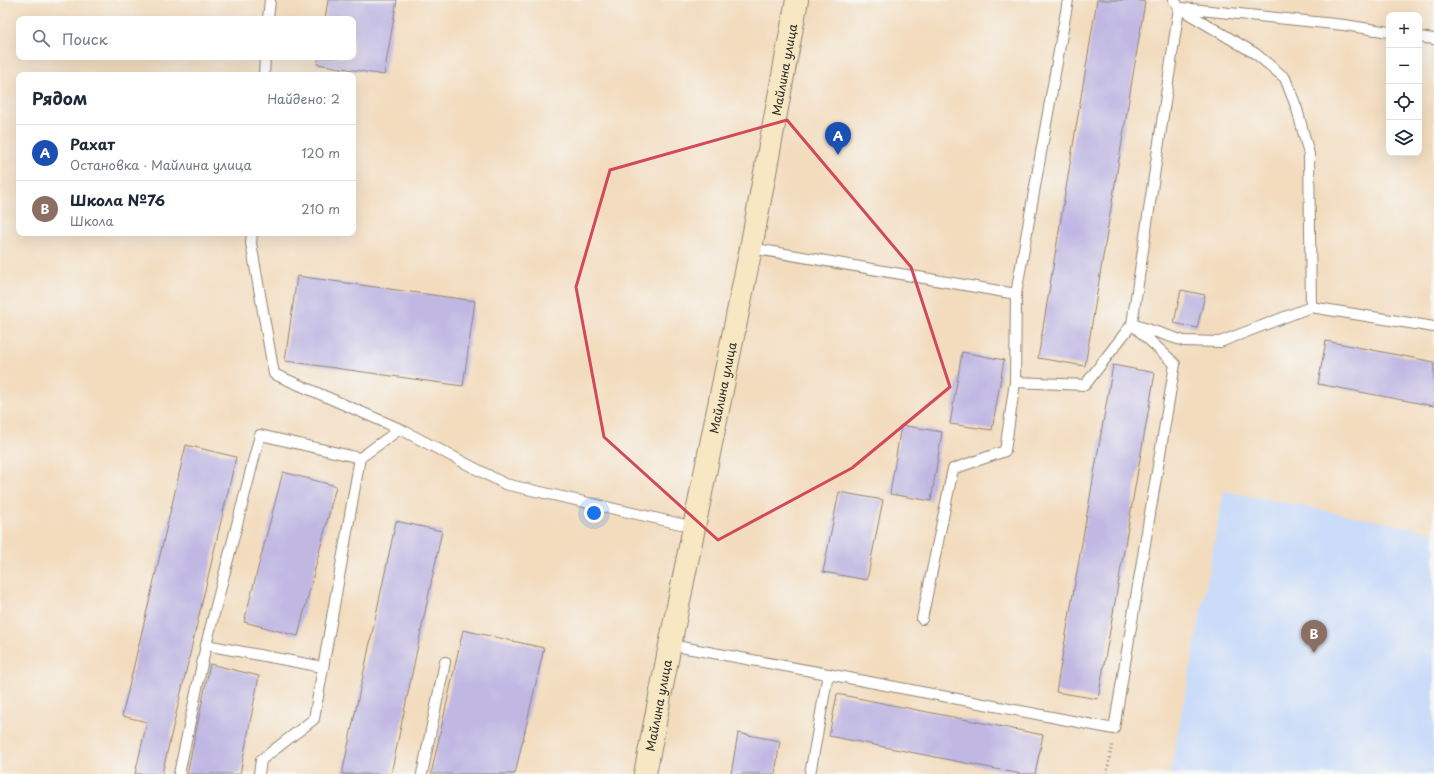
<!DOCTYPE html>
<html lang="ru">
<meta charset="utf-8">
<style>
body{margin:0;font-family:"Playpen Sans",sans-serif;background:#f6f6f7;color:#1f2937}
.controls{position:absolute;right:12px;top:12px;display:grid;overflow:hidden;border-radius:8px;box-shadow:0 4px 16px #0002}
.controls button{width:36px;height:36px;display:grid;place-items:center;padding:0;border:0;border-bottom:1px solid #e0e1e3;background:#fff;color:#1f2937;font:20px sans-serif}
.you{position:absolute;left:594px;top:513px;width:14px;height:14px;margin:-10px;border:3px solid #fff;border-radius:50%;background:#1a73e8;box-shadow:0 0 0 6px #1a73e833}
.badge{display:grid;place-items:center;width:26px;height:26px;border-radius:50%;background:#d1495b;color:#fff;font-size:13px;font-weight:700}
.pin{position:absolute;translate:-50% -33px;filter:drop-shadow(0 1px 2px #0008)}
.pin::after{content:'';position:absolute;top:21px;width:14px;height:12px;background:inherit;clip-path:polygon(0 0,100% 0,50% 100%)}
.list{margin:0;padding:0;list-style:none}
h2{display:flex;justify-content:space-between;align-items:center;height:52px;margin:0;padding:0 16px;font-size:17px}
h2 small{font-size:13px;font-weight:400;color:#747a83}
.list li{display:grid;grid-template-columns:26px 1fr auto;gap:12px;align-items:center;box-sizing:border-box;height:56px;padding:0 16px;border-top:1px solid #e0e1e3}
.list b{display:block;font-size:15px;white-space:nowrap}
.list p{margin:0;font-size:13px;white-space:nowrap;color:#747a83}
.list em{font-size:13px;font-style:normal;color:#747a83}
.icon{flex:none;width:22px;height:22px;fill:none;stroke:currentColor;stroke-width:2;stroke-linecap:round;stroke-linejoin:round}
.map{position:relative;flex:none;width:1434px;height:774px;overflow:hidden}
.search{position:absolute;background:#fff;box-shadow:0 4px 16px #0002;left:16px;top:16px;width:340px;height:44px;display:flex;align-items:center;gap:10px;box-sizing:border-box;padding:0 14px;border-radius:8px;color:#747a83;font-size:15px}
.panel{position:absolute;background:#fff;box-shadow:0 4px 16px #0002;left:16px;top:72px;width:340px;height:164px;border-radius:8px}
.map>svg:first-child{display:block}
.built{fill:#cadcf9}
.building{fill:#c0b8e3}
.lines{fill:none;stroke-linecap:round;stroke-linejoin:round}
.service-casing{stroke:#8f8474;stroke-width:12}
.secondary-casing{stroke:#8f8474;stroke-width:24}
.path{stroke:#8f8474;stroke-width:2.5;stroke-dasharray:1 3;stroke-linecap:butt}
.service{stroke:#fff;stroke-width:10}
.secondary{stroke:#f7e8c3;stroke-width:22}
.marked{fill:none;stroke:#d1495b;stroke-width:3;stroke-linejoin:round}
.labels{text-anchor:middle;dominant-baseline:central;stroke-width:4;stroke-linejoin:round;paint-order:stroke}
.street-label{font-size:12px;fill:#2b2b2b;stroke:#f6f6f2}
</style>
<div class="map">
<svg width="1434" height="774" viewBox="0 0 1434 774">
<rect width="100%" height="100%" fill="#f6f6f2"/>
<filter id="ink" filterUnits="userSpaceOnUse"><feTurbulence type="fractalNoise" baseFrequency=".025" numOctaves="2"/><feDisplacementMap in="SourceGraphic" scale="8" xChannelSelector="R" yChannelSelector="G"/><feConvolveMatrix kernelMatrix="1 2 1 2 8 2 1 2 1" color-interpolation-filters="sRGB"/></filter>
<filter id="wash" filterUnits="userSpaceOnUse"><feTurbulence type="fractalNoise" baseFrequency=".012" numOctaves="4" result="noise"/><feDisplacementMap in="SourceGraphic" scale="16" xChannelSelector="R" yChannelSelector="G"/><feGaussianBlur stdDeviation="0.9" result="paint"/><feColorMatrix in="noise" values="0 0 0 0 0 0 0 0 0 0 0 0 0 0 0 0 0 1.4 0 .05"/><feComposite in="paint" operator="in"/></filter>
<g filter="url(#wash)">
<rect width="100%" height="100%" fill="#f3dcbe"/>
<!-- built -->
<polygon class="built" points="1224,491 1434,532 1434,774 1170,774"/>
<g id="blocks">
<!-- building -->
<g class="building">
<polygon points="328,0 397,0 384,75 317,64 319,57 353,57 353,19 325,19"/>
<polygon points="1097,0 1136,0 1145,2 1085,366 1038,358"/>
<polygon points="297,276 475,301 463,386 285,361"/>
<polygon points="1181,290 1205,295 1197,328 1174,323"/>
<polygon points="1326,341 1434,362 1434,406 1318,384"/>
<polygon points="962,352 1004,360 992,430 950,424"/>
<polygon points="1113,365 1155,373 1098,699 1056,692"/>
<polygon points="901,425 942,432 931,501 890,494"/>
<polygon points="186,445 236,457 162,774 135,774 147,722 122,716"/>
<polygon points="283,472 336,486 298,636 244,622"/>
<polygon points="839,492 883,500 867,580 823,572"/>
<polygon points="396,521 442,531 391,774 342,774"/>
<polygon points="463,630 544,648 515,774 431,774"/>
<polygon points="210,664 259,676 240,774 187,774"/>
<polygon points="837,694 1043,735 1035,774 1021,774 829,736"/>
<polygon points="738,733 780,741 775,774 731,774"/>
</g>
</g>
</g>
<g filter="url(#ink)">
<use href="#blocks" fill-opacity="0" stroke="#8f8474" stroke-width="1"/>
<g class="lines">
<!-- service casing -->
<g class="service-casing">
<g id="service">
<polyline points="1179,8 1256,54 1285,78 1297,109 1309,154 1311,307"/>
<polyline points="1182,8 1344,25 1389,32"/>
<polyline points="268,19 270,0"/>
<polyline points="1419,37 1434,39"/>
<polyline points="264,75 265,57"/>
<polyline points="252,233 251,243 274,374 400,429 505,484 694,527"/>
<polyline points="751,248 1016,294 1068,0"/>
<polyline points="1015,382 1085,385 1132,324 1184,341 1220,342 1311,307 1434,327"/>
<polyline points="922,619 953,469 1005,451 1015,382 1016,294"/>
<polyline points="206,645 323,667"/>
<polyline points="670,645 828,674 810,774"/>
<polyline points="828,674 1114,729 1175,364 1132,324 1179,8 1174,0"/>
<polyline points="179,774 206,645 260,435 360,458"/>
<polyline points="259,774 261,760 314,719 360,458 400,429"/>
<polyline points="422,774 445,662"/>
</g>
</g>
<!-- secondary casing -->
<g class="secondary-casing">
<g id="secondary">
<path id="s1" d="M645 774 670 645 751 248 797 0"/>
</g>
</g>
<!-- path -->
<polyline class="path" points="1107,774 1112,745"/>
<!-- service -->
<use href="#service" class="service"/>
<!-- secondary -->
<use href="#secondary" class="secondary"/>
</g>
</g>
<!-- marked area -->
<path class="marked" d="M787 120 911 267 950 387 852 468 718 540 604 437 576 287 610 170Z"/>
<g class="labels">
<!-- street labels -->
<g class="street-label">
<text stroke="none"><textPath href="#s1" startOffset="718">Майлина улица</textPath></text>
<text stroke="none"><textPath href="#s1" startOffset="394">Майлина улица</textPath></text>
<text stroke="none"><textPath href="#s1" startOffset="70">Майлина улица</textPath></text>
</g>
</g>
</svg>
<div class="controls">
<button>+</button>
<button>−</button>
<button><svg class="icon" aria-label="locate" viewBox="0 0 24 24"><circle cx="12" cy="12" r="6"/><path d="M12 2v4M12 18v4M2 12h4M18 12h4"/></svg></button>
<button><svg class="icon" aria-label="layers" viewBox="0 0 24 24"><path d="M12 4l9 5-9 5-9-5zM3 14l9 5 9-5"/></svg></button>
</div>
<div class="you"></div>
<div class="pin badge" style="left:838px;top:155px;background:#1a4fb4">A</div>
<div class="pin badge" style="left:1314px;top:653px;background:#8d6e63">B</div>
<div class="search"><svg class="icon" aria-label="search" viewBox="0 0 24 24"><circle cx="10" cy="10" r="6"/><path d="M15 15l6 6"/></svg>Поиск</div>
<section class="panel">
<h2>Рядом<small>Найдено: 2</small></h2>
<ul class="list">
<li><span class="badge" style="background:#1a4fb4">A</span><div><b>Рахат</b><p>Остановка · Майлина улица</p></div><em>120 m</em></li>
<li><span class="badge" style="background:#8d6e63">B</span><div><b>Школа №76</b><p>Школа</p></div><em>210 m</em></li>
</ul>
</section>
</div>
